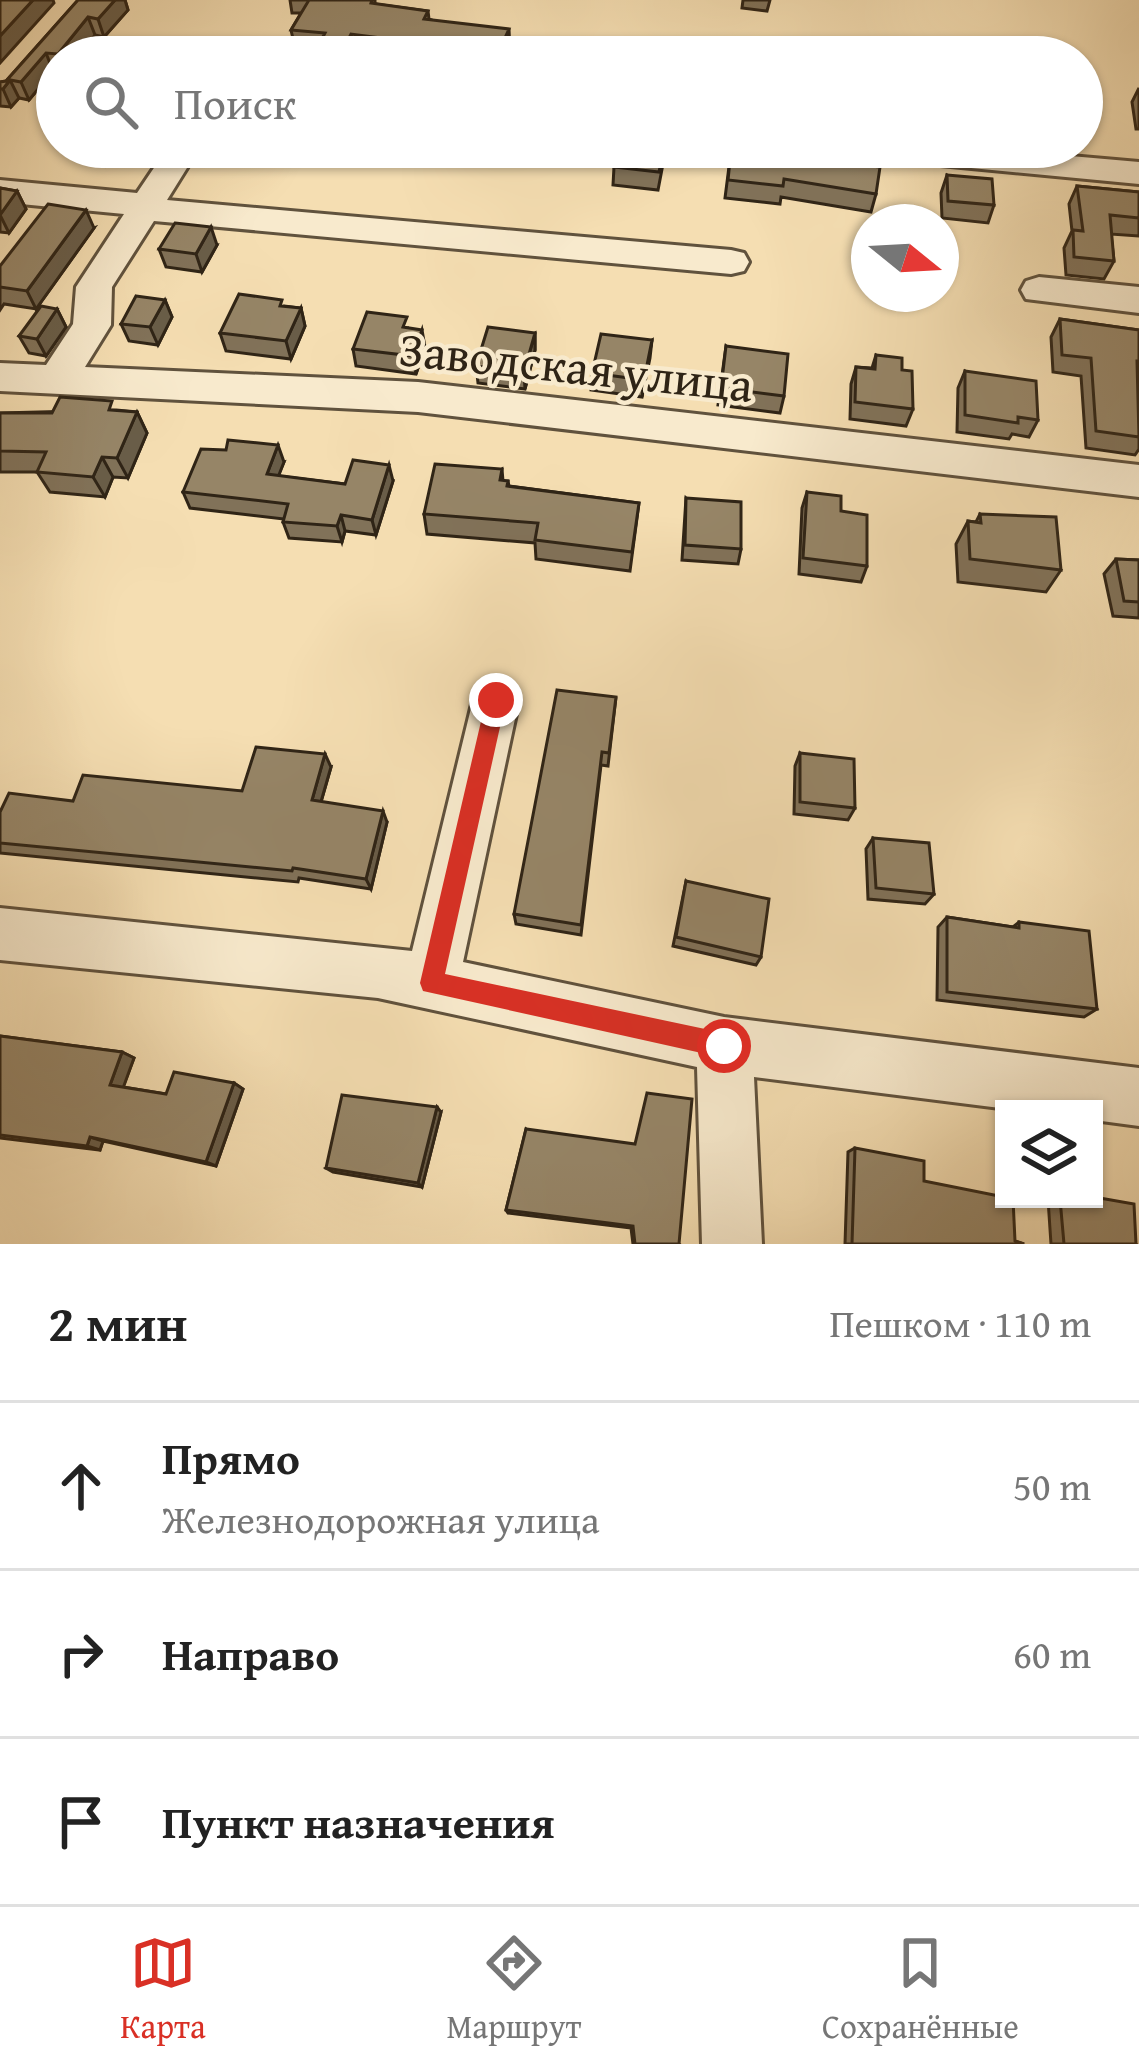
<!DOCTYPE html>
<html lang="ru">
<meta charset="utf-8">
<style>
body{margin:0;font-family:"Gentium Book Plus",serif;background:#f6f6f6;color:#222}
.controls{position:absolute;right:36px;bottom:36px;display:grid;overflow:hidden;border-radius:0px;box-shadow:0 3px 9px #0004}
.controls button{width:108px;height:108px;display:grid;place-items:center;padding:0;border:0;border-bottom:3px solid #e0e0e0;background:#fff;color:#222;font:60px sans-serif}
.compass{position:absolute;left:851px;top:204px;width:108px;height:108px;border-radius:50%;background:#fff;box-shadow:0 3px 9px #0004;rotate:108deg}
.stop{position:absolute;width:36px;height:36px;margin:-27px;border:9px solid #d93025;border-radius:50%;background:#fff}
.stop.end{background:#d93025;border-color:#fff;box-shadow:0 3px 12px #0008}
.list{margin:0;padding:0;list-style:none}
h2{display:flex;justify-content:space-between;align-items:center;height:156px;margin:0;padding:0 48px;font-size:51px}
h2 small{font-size:39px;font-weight:400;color:#767676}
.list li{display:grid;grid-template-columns:78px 1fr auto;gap:36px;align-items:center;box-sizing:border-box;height:168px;padding:0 48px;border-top:3px solid #e0e0e0}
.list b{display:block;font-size:45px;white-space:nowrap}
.list p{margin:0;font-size:39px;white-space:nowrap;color:#767676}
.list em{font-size:39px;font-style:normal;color:#767676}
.icon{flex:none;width:66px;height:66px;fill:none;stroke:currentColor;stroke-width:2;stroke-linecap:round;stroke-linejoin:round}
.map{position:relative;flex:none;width:1139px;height:1244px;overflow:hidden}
.search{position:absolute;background:#fff;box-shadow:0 3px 9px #0004;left:36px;right:36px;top:36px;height:132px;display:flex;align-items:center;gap:30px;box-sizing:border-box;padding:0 42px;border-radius:66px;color:#767676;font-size:45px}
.sheet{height:660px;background:#fff}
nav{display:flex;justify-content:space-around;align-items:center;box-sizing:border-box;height:168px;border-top:3px solid #e0e0e0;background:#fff;font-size:33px;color:#767676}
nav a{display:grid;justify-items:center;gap:6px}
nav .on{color:#d93025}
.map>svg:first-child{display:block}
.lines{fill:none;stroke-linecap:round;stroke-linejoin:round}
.minor-casing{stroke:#60523d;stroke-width:6}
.minor{fill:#f8eacd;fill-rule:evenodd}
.wall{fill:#817259;stroke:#2f2416;stroke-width:3}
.shaded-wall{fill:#695d48;stroke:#2f2416;stroke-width:3}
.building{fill:#968567;stroke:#2f2416;stroke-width:3}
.route{fill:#d93025}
.labels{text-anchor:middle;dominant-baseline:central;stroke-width:9;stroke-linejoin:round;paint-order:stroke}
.street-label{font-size:48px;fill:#2f2416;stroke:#f8eacd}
</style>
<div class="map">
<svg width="1139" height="1244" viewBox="0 0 1139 1244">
<rect width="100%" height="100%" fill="#f5deb2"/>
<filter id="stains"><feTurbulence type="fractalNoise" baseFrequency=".00167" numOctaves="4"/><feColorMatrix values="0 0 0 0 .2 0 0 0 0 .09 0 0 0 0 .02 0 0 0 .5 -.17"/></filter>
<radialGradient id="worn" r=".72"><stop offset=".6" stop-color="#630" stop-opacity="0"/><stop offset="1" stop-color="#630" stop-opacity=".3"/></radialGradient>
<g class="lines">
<!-- minor casing -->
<g class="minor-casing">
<g id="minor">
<polygon points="168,147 200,147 167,200 731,250 744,253 749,262 744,271 731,274 154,221 112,287 111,325 85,367 418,382 1139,465 1139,497 418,412 0,391 0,363 46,365 73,324 76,287 124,214 0,202 0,180 137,193"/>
<polygon points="841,147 969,147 1139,162 1139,184 857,157"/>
<polygon points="1039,277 1139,287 1139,313 1026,299 1021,290 1026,281"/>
<polygon points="496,679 513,685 519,700 463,962 724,1017 1139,1068 1139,1126 1094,1120 1094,1109 1008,1109 754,1077 762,1244 702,1244 697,1067 378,998 0,960 0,908 412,951 473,700 479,685"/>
</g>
</g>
<!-- minor -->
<use href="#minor" class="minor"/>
</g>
<!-- wall -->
<g class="wall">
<polygon points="78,0 125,0 128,10 104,37 95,35 78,57 57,57 57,71 53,71 29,100 19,98 11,107 0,106 0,82 6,81"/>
<polygon points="290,0 375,0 375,4 428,11 429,19 510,52 508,57 312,57 314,54 296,52 291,30 301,13 292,13"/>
<polygon points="743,0 770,0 767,11 742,8"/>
<polygon points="1139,88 1139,129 1136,129 1132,102"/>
<polygon points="71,147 138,147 135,151 116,151 106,165 76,159"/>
<polygon points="203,147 233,147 230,152 204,149"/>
<polygon points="271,147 388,147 383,161"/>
<polygon points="422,147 463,147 457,164 424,160"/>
<polygon points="731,151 876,194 871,212 781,197 780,204 725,198"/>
<polygon points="663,164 658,190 613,185 614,167"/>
<polygon points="947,175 994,205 988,223 942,218 941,193"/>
<polygon points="1077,186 1139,192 1139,236 1111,234 1114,261 1104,279 1066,275 1064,248 1072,231 1069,204"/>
<polygon points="0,188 17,191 26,209 9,233 0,232"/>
<polygon points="94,228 36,309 4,304 0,310 0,266"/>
<polygon points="217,245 202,272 166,267 159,249"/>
<polygon points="165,300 172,317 158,345 129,341 121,324"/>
<polygon points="284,306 301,308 305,326 291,359 226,351 220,333"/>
<polygon points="57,309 66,327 46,356 29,353 19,336"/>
<polygon points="1060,319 1139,330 1139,449 1135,455 1086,448 1081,376 1053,372 1051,337"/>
<polygon points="408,328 425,347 416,374 356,366 353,349"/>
<polygon points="535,333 535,350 525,389 478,383 476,366"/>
<polygon points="652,340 642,397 591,390 592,373"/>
<polygon points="726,346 784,396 780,413 718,405"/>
<polygon points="876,355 902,370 913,409 906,426 850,419 851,384 856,367 872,368"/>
<polygon points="965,371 1038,420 1029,437 1012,434 1009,439 957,432 958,388"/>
<polygon points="116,410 137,412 147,433 128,478 113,477 105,497 50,492 37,472 0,472 0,413"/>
<polygon points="284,462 278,476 345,484 393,481 376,535 345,531 342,542 289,538 283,522 284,519 190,508 183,492"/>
<polygon points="502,469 503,481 508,481 509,486 639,503 630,571 536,559 535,543 427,534 424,514"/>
<polygon points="807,492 841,511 867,566 861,582 799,574 802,508"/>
<polygon points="686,498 741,549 738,564 682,560"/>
<polygon points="980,514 1061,570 1046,592 958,582 956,544 968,521 976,522"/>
<polygon points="1116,559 1139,560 1139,618 1113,616 1104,574"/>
<polygon points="616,697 608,766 601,765 581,935 516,924 514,914"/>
<polygon points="800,753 855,808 848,820 794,814 795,766"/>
<polygon points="331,767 321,802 387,822 371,889 299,878 298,882 0,853 0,812 242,791"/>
<polygon points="873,838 934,894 925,904 868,899 866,849"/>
<polygon points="686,881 761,957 756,965 673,946"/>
<polygon points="947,917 1013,927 1019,922 1097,1009 1084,1017 937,1000 938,927"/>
<polygon points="0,1036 122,1052 134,1058 123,1087 166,1094 234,1083 243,1089 216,1166 103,1141 100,1150 0,1138"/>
<polygon points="441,1112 422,1187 333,1172 326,1168"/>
<polygon points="526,1129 679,1244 633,1244 631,1228 508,1213 506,1210"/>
<polygon points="855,1148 924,1181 1015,1241 1024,1244 845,1244 848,1152"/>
<polygon points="1048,1199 1094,1199 1136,1244 1051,1244"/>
</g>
<!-- shaded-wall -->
<g class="shaded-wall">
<polygon points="33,0 53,0 54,3 0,63 0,36"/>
<polygon points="115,0 125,0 128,10 104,37 98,19"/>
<polygon points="88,17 95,35 78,57 59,57 58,54"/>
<polygon points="509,29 510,52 508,57 499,57"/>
<polygon points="351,34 355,56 339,57"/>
<polygon points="46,53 53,71 29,100 21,82"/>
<polygon points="10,80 19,98 11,107 3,89"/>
<polygon points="99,147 115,147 116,151 106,165"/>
<polygon points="381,147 388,147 383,161"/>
<polygon points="455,147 463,147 457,164"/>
<polygon points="17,191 26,209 9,233 0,215"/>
<polygon points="86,210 94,228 36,309 27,291"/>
<polygon points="211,227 217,245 202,272 196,254"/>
<polygon points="165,300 172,317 158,345 150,327"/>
<polygon points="301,308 305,326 291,359 286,341"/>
<polygon points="57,309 66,327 46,356 37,339"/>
<polygon points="422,330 425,347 416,374 413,356"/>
<polygon points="535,333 535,350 525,389 524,372"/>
<polygon points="652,340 650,358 642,397 644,380"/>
<polygon points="137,412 147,433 128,478 117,458"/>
<polygon points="278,445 284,462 273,490 267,474"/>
<polygon points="102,457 113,477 105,497 93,477"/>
<polygon points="389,465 393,481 376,535 372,520"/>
<polygon points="341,515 345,531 342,542 337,526"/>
<polygon points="325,754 331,767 318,812 312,800"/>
<polygon points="383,811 387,822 371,889 366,879"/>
<polygon points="122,1052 134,1058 122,1091 110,1085"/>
<polygon points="234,1083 243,1089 216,1166 206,1162"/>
<polygon points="437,1107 441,1112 422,1187 418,1183"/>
<polygon points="90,1137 103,1141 100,1150 87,1146"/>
</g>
<!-- building -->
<g class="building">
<polygon points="0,0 33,0 0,36"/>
<polygon points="78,0 115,0 98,19 88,17 58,54 46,53 21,82 10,80 3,89 0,89 0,82 6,81"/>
<polygon points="309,0 372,0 371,3 428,11 424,19 509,29 498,53 351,34 339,57 312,57 325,33 291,30"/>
<polygon points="724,52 769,55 769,57 724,57"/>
<polygon points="619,147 664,147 659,172 614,167"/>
<polygon points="731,151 880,167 876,194 784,179 783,186 728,180"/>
<polygon points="947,175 992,179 994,205 948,201"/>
<polygon points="1077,186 1139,192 1139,218 1110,215 1114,261 1074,257 1073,230 1083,231"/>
<polygon points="0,188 17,191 0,215"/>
<polygon points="48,204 86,210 27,291 0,287 0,266"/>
<polygon points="175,223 211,227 196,254 159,249"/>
<polygon points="239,294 282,300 280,306 301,308 286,341 220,333"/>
<polygon points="136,296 165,300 150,327 121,324"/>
<polygon points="41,306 57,309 37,339 19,336"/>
<polygon points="367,312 407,317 403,327 422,330 413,356 353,349"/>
<polygon points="1060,319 1139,330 1139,361 1137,361 1139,437 1096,431 1091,358 1062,355"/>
<polygon points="488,327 535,333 524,372 476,366"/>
<polygon points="601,334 652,340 644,380 592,373"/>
<polygon points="726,346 788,354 784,396 721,388"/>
<polygon points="876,355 902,358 902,370 912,371 913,409 855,402 856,367 875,369"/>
<polygon points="965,371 1036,381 1038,420 1018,417 1018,423 965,415"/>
<polygon points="60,397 112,401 109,410 137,412 117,458 102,457 93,477 37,472 46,452 0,451 0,413 52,413"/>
<polygon points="228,440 278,445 267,474 345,484 353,460 389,465 372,520 341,515 337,526 283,522 288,504 183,492 201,449 226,450"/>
<polygon points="435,464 502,469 500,480 508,481 507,486 639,503 632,552 535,540 538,523 424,514"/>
<polygon points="807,492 841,496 841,511 867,515 867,566 803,558"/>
<polygon points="686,498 741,502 741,549 685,545"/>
<polygon points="980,514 1056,517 1061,570 970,559 968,521 981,523"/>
<polygon points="1116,559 1139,560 1139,602 1124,601"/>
<polygon points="557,690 616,697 609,753 602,752 581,925 514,914"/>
<polygon points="256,747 325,754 312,800 383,811 366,879 293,868 292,871 0,843 0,812 9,793 73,801 83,775 242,791"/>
<polygon points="800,753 854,759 855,808 800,802"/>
<polygon points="873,838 929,843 934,894 876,888"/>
<polygon points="686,881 769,899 761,957 676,937"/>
<polygon points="947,917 1019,928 1019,922 1089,931 1097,1009 947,992"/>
<polygon points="0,1036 122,1052 110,1085 166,1094 174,1072 234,1083 206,1162 90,1137 87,1146 0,1135"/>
<polygon points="647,1093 692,1099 679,1244 635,1244 633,1226 506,1210 526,1129 635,1144"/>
<polygon points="342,1095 437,1107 418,1183 326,1168"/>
<polygon points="855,1148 924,1161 924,1181 1004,1197 1004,1199 1013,1199 1015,1241 1024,1244 852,1244"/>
<polygon points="1094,1197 1134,1204 1136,1244 1064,1244 1060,1199 1094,1199"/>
</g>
<!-- route -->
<polygon class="route" points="496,691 506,700 445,974 724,1033 733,1037 733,1054 724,1058 423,991 420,983 486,700"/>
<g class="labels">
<!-- street labels -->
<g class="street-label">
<text transform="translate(576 366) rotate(6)">Заводская улица</text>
</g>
</g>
<rect width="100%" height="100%" filter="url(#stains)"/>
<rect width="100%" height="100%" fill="url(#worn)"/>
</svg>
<div class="controls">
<button><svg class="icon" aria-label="layers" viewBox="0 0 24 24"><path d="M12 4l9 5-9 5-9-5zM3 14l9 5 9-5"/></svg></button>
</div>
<svg class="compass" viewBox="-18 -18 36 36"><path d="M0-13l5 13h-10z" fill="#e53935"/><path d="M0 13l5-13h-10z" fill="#767676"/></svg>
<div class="stop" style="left:724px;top:1046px"></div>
<div class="stop end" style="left:496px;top:700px"></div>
<div class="search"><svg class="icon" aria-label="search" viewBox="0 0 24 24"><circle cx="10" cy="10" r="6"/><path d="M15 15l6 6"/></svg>Поиск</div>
</div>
<section class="sheet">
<h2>2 мин<small>Пешком · 110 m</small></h2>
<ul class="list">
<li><svg class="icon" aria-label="ahead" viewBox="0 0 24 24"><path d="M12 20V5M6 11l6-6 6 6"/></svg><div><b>Прямо</b><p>Железнодорожная улица</p></div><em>50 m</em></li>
<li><svg class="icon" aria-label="right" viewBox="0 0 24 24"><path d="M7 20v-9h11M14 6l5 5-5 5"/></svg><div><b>Направо</b></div><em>60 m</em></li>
<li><svg class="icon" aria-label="arrive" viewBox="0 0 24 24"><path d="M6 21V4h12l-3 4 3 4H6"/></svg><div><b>Пункт назначения</b></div></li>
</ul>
</section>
<nav>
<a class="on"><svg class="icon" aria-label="map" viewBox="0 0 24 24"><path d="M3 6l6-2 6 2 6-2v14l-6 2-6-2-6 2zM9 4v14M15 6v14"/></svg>Карта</a>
<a><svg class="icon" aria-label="directions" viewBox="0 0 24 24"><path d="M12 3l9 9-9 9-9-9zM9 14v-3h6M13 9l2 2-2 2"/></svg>Маршрут</a>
<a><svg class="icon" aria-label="saved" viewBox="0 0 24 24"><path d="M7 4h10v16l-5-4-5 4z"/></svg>Сохранённые</a>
</nav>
